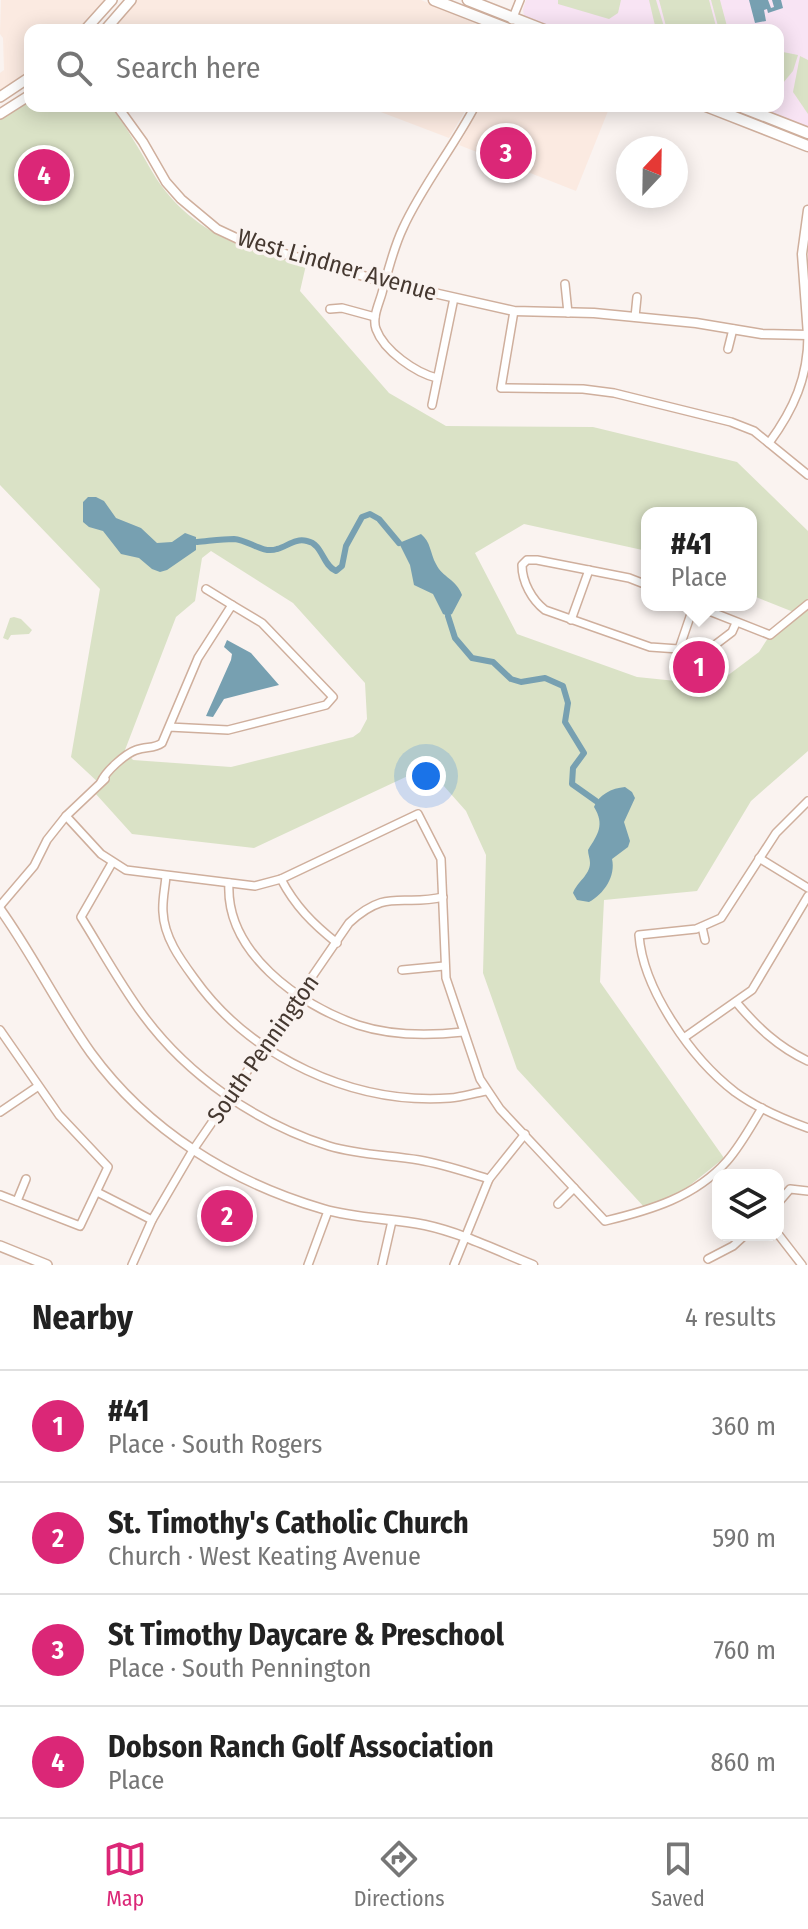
<!DOCTYPE html>
<meta charset="utf-8">
<style>
body{margin:0;font-family:"Fira Sans Condensed",sans-serif;background:#f6f6f6;color:#222}
.controls{position:absolute;right:24px;bottom:24px;display:grid;overflow:hidden;border-radius:16px;box-shadow:0 4px 20px #0003}
.controls button{width:72px;height:72px;display:grid;place-items:center;padding:0;border:0;border-bottom:2px solid #e0e0e0;background:#fff;color:#222;font:40px sans-serif}
.compass{position:absolute;left:616px;top:136px;width:72px;height:72px;border-radius:50%;background:#fff;box-shadow:0 4px 20px #0003;rotate:22deg}
.you{position:absolute;left:426px;top:776px;width:28px;height:28px;margin:-20px;border:6px solid #fff;border-radius:50%;background:#1a73e8;box-shadow:0 0 0 12px #1a73e833}
.badge{display:grid;place-items:center;width:52px;height:52px;border-radius:50%;background:#db2777;color:#fff;font-size:26px;font-weight:700}
.pin{position:absolute;translate:-50% -50%;border:4px solid #fff;box-shadow:0 2px 8px #0006}
.popup{position:absolute;left:641px;top:507px;width:116px;height:104px;box-sizing:border-box;display:grid;place-content:center;border-radius:16px;background:#fff;filter:drop-shadow(0 2px 6px #0005);font-size:26px;white-space:nowrap;color:#767676}
.popup b{font-size:30px;color:#222}
.popup::after{content:'';position:absolute;left:50%;top:100%;margin-left:-16px;border:16px solid transparent;border-top-color:#fff}
.list{margin:0;padding:0;list-style:none}
h2{display:flex;justify-content:space-between;align-items:center;height:104px;margin:0;padding:0 32px;font-size:34px}
h2 small{font-size:26px;font-weight:400;color:#767676}
.list li{display:grid;grid-template-columns:52px 1fr auto;gap:24px;align-items:center;box-sizing:border-box;height:112px;padding:0 32px;border-top:2px solid #e0e0e0}
.list b{display:block;font-size:30px;white-space:nowrap}
.list p{margin:0;font-size:26px;white-space:nowrap;color:#767676}
.list em{font-size:26px;font-style:normal;color:#767676}
.icon{flex:none;width:44px;height:44px;fill:none;stroke:currentColor;stroke-width:2;stroke-linecap:round;stroke-linejoin:round}
.map{position:relative;flex:none;width:808px;height:1265px;overflow:hidden}
.search{position:absolute;background:#fff;box-shadow:0 4px 20px #0003;left:24px;right:24px;top:24px;height:88px;display:flex;align-items:center;gap:20px;box-sizing:border-box;padding:0 28px;border-radius:16px;color:#767676;font-size:30px}
.sheet{height:552px;background:#fff}
nav{display:flex;justify-content:space-around;align-items:center;box-sizing:border-box;height:112px;border-top:2px solid #e0e0e0;background:#fff;font-size:22px;color:#767676}
nav a{display:grid;justify-items:center;gap:4px}
nav .on{color:#db2777}
.map>svg:first-child{display:block}
.built{fill:#fbeae1}
.education{fill:#f8e4f4}
.green{fill:#dae2c6;fill-rule:evenodd}
.water{fill:#77a0b1}
.lines{fill:none;stroke-linecap:round;stroke-linejoin:round}
.canal{stroke:#77a0b1;stroke-width:6}
.minor-casing{stroke:#cfaf9d;stroke-width:10}
.tertiary-casing{stroke:#cfaf9d;stroke-width:11}
.secondary-casing{stroke:#cfaf9d;stroke-width:12}
.primary-casing{stroke:#cfaf9d;stroke-width:13}
.minor{stroke:#fff;stroke-width:7}
.tertiary{stroke:#fff;stroke-width:8}
.secondary{stroke:#fff;stroke-width:9}
.primary{stroke:#fff;stroke-width:10}
.labels{text-anchor:middle;dominant-baseline:central;stroke-width:7;stroke-linejoin:round;paint-order:stroke}
.street-label{font-size:24px;fill:#453830;stroke:#faf3f0}
</style>
<div class="map">
<svg width="808" height="1265" viewBox="0 0 808 1265">
<rect width="100%" height="100%" fill="#faf3f0"/>
<!-- built -->
<g class="built">
<polygon points="1,0 105,0 77,30 30,30 30,71 0,91 0,73 4,70 3,38 0,34"/>
<polygon points="137,0 421,0 497,30 111,30"/>
<polygon points="365,106 468,106 449,138"/>
<polygon points="480,106 610,106 576,191 459,145"/>
</g>
<!-- education -->
<polygon class="education" points="526,0 808,0 808,128 751,106 778,106 778,30 557,30 524,17 523,9"/>
<!-- green -->
<g class="green">
<polygon points="558,0 621,0 618,13 609,19 558,4"/>
<polygon points="649,0 656,0 665,30 656,30"/>
<polygon points="659,0 709,0 717,30 667,30"/>
<polygon points="711,0 720,0 728,30 719,30"/>
<polygon points="778,51 798,55 793,71 778,89"/>
<polygon points="800,56 808,60 808,114 793,92"/>
<path d="M30 100V106H110C128 128 141 153 156 178 191 232 247 252 306 265L300 291 389 393 446 426 593 427 737 462 808 531V751L751 801 697 891 604 900 600 982 724 1158 679 1194 645 1208 517 1069 483 973 486 855 466 811 427 767 254 848 132 834 95 793 101 785 71 757 100 589 0 485V119ZM647 513H751V595L796 613 770 635 759 652 715 685 637 677 517 634 475 553 524 524 647 551ZM211 551 293 603 365 683 367 719 360 732 353 737 231 767 133 760 125 750 176 617 195 601 202 558Z"/>
<polygon points="14,617 21,619 32,630 29,634 11,635 8,640 3,638 10,618"/>
</g>
<!-- water -->
<g class="water">
<polygon points="749,0 768,0 771,8 774,7 772,0 781,0 783,8 768,13 767,9 764,10 766,21 755,23"/>
<polygon points="88,497 96,497 104,501 116,518 141,528 157,543 172,542 185,533 196,537 196,550 167,570 160,572 152,569 139,558 121,554 103,531 89,527 83,522 83,502"/>
<path d="M421 534C431 542 430 553 436 564 442 577 457 580 462 595L452 614 448 616 443 614 433 594 414 585 410 565 399 543Z"/>
<polygon points="227,640 251,653 279,685 224,699 213,717 206,716 231,660 232,654 224,647"/>
<path d="M625 787 632 792 635 798 624 822 630 841 628 847 612 859C616 876 604 894 589 902L577 900 573 893C577 882 590 875 590 863 590 859 588 854 588 850 598 834 605 825 594 807 598 795 612 788 625 787Z"/>
</g>
<g class="lines">
<!-- canal -->
<g class="canal">
<path d="M197 542C209 541 222 539 234 539 249 540 262 554 277 549 288 546 295 538 307 541 323 544 322 565 336 571L342 566 346 546 362 517 370 514 379 519 399 543"/>
<polyline points="448,616 455,638 472,658 493,662 511,679 521,682 545,678 563,686 568,703 565,722 584,753 573,768 572,784 596,801"/>
</g>
<!-- minor casing -->
<g class="minor-casing">
<g id="minor">
<polyline points="512,20 520,0"/>
<polyline points="565,284 568,313"/>
<polyline points="330,309 342,308 375,317"/>
<polyline points="514,311 501,388 583,389 614,393 731,422 754,431 808,475"/>
<polyline points="635,317 637,297"/>
<polyline points="728,349 733,329"/>
<path d="M437 378C416 373 384 351 376 329 372 317 379 304 382 293 388 271 393 249 403 228 422 186 453 148 475 106"/>
<polyline points="432,405 454,298"/>
<path d="M769 443C794 409 808 377 808 335"/>
<path d="M647 585 629 578 537 560H527L522 565C522 582 532 600 545 610L650 647 707 651 732 632 736 623"/>
<polyline points="206,589 232,605"/>
<polyline points="694,605 770,635 808,604"/>
<polyline points="571,620 589,570"/>
<polyline points="679,649 694,605"/>
<path d="M101 782C106 771 125 754 136 750 146 746 154 749 162 743L198 658 232 605 262 623 333 697 326 705 228 730 169 727"/>
<path d="M808 801 776 833 721 918 696 929 639 935C643 990 692 1059 735 1092 757 1108 783 1119 808 1128"/>
<path d="M66 816 101 854 126 870 255 886 281 879 418 814 441 859 446 978 480 1079 500 1109 605 1221C651 1210 695 1197 727 1161 741 1145 751 1126 762 1108"/>
<polyline points="759,858 808,888"/>
<path d="M112 863 81 917C101 949 120 984 143 1015 188 1076 256 1123 329 1146 359 1155 388 1155 419 1160 443 1164 466 1172 489 1179"/>
<path d="M166 876C165 888 162 901 163 912 164 937 180 959 194 978 250 1057 353 1105 450 1098 462 1097 474 1093 486 1091"/>
<path d="M281 879C295 906 313 924 337 943"/>
<path d="M229 883C225 952 299 1005 358 1025 392 1036 428 1036 463 1032"/>
<polyline points="0,906 34,866 47,840 66,816 105,779"/>
<polyline points="702,927 705,940"/>
<polyline points="402,970 444,966"/>
<path d="M736 1002C757 1027 778 1047 808 1061"/>
<polyline points="0,1030 59,1115 108,1167 80,1226 0,1195"/>
<polyline points="685,1037 752,990 808,896"/>
<polyline points="0,1112 37,1087"/>
<polyline points="97,1192 152,1220"/>
<polyline points="17,1201 26,1179"/>
<polyline points="778,1203 790,1189 808,1191"/>
<polyline points="558,1204 574,1188"/>
<polyline points="778,1234 802,1265"/>
<polyline points="708,1259 733,1246 745,1235"/>
<path d="M132 1265 152 1220 193 1150 349 923C388 887 402 907 443 897"/>
<polyline points="308,1265 328,1211"/>
<polyline points="382,1265 392,1221"/>
<polyline points="454,1265 489,1179 525,1134"/>
</g>
</g>
<!-- tertiary casing -->
<g class="tertiary-casing">
<g id="tertiary">
<polyline points="117,106 143,142 166,182 181,199 217,229 249,244 385,282 514,311 594,313 696,323 762,334 808,335"/>
<polyline points="808,335 802,254 808,210"/>
<path d="M0 909C33 955 58 1007 91 1053 148 1131 231 1182 323 1209 357 1219 391 1218 425 1225 462 1233 498 1251 533 1265"/>
</g>
</g>
<!-- secondary casing -->
<g class="secondary-casing">
<g id="secondary">
<polyline points="85,30 112,0"/>
<polyline points="105,30 131,0"/>
<polyline points="0,97 30,77"/>
<polyline points="0,114 30,95"/>
<polyline points="0,1246 47,1265"/>
</g>
</g>
<!-- primary casing -->
<g class="primary-casing">
<g id="primary">
<polyline points="434,0 511,30"/>
<polyline points="468,0 544,30"/>
<polyline points="706,106 808,146"/>
<polyline points="739,106 808,133"/>
</g>
</g>
<!-- minor -->
<use href="#minor" class="minor"/>
<!-- tertiary -->
<use href="#tertiary" class="tertiary"/>
<!-- secondary -->
<use href="#secondary" class="secondary"/>
<!-- primary -->
<use href="#primary" class="primary"/>
</g>
<g class="labels">
<!-- street labels -->
<g class="street-label">
<text transform="translate(337 265) rotate(16)">West Lindner Avenue</text>
<text transform="translate(263 1049) rotate(-55)">South Pennington</text>
</g>
</g>
</svg>
<div class="controls">
<button><svg class="icon" aria-label="layers" viewBox="0 0 24 24"><path d="M12 4l9 5-9 5-9-5zM3 14l9 5 9-5"/></svg></button>
</div>
<svg class="compass" viewBox="-18 -18 36 36"><path d="M0-13l5 13h-10z" fill="#e53935"/><path d="M0 13l5-13h-10z" fill="#767676"/></svg>
<div class="you"></div>
<div class="pin badge" style="left:699px;top:667px">1</div>
<div class="popup"><b>#41</b>Place</div>
<div class="pin badge" style="left:227px;top:1216px">2</div>
<div class="pin badge" style="left:506px;top:153px">3</div>
<div class="pin badge" style="left:44px;top:175px">4</div>
<div class="search"><svg class="icon" aria-label="search" viewBox="0 0 24 24"><circle cx="10" cy="10" r="6"/><path d="M15 15l6 6"/></svg>Search here</div>
</div>
<section class="sheet">
<h2>Nearby<small>4 results</small></h2>
<ul class="list">
<li><span class="badge">1</span><div><b>#41</b><p>Place · South Rogers</p></div><em>360 m</em></li>
<li><span class="badge">2</span><div><b>St. Timothy's Catholic Church</b><p>Church · West Keating Avenue</p></div><em>590 m</em></li>
<li><span class="badge">3</span><div><b>St Timothy Daycare &amp; Preschool</b><p>Place · South Pennington</p></div><em>760 m</em></li>
<li><span class="badge">4</span><div><b>Dobson Ranch Golf Association</b><p>Place</p></div><em>860 m</em></li>
</ul>
</section>
<nav>
<a class="on"><svg class="icon" aria-label="map" viewBox="0 0 24 24"><path d="M3 6l6-2 6 2 6-2v14l-6 2-6-2-6 2zM9 4v14M15 6v14"/></svg>Map</a>
<a><svg class="icon" aria-label="directions" viewBox="0 0 24 24"><path d="M12 3l9 9-9 9-9-9zM9 14v-3h6M13 9l2 2-2 2"/></svg>Directions</a>
<a><svg class="icon" aria-label="saved" viewBox="0 0 24 24"><path d="M7 4h10v16l-5-4-5 4z"/></svg>Saved</a>
</nav>
